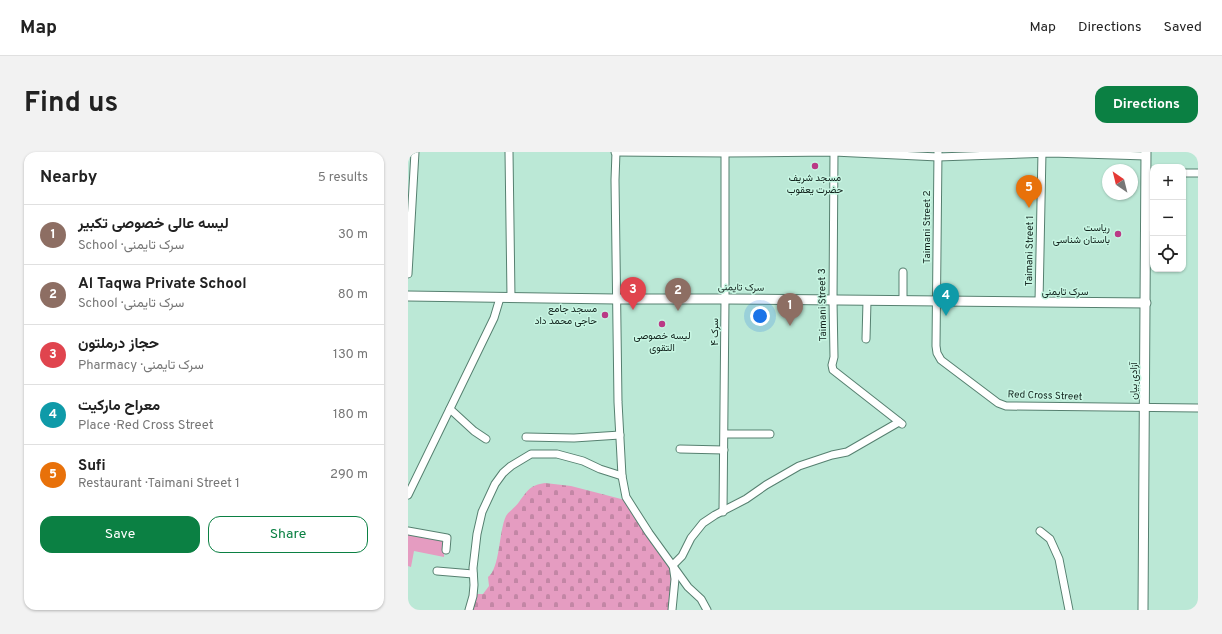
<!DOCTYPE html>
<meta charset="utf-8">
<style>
body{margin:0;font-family:Overpass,Vazirmatn,sans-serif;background:#f2f2f2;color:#222}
.controls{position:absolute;right:12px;top:12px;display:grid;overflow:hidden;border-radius:8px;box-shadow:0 1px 3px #0004}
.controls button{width:36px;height:36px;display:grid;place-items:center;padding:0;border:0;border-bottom:1px solid #e0e0e0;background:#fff;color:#222;font:20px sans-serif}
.compass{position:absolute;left:694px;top:12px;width:36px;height:36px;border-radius:50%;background:#fff;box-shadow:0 1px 3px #0004;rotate:325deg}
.you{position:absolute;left:352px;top:164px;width:14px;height:14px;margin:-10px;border:3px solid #fff;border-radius:50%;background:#1a73e8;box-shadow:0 0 0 6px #1a73e833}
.badge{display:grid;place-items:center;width:26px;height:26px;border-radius:50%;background:#0b8043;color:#fff;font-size:13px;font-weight:700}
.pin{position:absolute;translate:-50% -33px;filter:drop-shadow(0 1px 2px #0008)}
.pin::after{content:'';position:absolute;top:21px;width:14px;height:12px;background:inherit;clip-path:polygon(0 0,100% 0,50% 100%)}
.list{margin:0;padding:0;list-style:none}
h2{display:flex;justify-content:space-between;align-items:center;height:52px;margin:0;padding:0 16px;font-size:17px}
h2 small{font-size:13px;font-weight:400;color:#767676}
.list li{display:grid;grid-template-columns:26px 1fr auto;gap:12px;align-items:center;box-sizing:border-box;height:60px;padding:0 16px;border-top:1px solid #e0e0e0}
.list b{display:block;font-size:15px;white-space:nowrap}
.list p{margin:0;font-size:13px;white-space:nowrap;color:#767676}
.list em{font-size:13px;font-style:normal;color:#767676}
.actions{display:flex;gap:8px;padding:12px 16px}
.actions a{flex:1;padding:9px 0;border:1px solid #0b8043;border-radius:12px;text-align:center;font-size:14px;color:#0b8043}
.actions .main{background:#0b8043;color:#fff}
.icon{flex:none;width:22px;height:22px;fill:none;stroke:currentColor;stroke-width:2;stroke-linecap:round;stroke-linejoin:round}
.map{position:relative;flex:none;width:790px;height:458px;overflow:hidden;border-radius:12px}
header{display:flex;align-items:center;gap:24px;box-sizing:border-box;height:56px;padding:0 20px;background:#fff;border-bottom:1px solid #e0e0e0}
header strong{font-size:19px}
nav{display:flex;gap:22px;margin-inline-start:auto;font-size:14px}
.intro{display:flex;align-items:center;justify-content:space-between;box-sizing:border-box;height:96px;padding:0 24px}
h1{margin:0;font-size:28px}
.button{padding:10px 18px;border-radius:12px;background:#0b8043;color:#fff;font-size:14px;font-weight:700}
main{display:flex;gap:24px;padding:0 24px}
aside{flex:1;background:#fff;border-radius:12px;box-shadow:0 1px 3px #0004}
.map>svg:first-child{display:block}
.green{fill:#e59cc1}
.cemetery{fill:url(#cemetery-stones)}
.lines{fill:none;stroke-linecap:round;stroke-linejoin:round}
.minor-casing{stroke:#568070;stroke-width:9}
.major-casing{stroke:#568070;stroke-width:11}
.minor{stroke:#fff;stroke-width:7}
.major{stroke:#fff;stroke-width:9}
.poi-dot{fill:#ba3a86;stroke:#c8f6e3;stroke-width:1.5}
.labels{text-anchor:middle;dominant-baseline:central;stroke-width:3;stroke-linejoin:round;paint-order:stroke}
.poi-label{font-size:10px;fill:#12231d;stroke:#c8f6e3}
.street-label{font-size:10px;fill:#12231d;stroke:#c8f6e3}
</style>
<header>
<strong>Map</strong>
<nav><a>Map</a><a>Directions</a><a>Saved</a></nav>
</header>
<div class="intro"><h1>Find us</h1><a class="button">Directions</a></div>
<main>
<aside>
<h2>Nearby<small>5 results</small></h2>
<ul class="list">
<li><span class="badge" style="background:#8d6e63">1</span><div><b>لیسه عالی خصوصی تکبیر</b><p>School · سرک تایمنی</p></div><em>30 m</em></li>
<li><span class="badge" style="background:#8d6e63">2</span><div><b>Al Taqwa Private School</b><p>School · سرک تایمنی</p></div><em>80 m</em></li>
<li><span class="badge" style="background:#e0444e">3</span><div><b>حجاز درملتون</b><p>Pharmacy · سرک تایمنی</p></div><em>130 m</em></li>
<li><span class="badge" style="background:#0f9aa8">4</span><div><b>معراح مارکیت</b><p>Place · Red Cross Street</p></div><em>180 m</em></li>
<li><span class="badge" style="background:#e8710a">5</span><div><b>Sufi</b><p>Restaurant · Taimani Street 1</p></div><em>290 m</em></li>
</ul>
<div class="actions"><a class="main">Save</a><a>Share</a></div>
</aside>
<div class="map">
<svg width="790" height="458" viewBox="0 0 790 458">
<defs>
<pattern id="cemetery-stones" width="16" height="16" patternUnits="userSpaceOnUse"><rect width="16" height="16" fill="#e59cc1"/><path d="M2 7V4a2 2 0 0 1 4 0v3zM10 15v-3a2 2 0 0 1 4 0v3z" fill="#c386a5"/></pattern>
</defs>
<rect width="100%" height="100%" fill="#bbe8d6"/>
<!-- green -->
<polygon class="green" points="0,382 37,388 36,405 6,399 3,415 0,414"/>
<!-- cemetery -->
<path class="cemetery" d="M137 331 163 334 217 348 257 410C268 421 262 443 261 458H62L64 445 69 442H75L81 434 80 425C92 417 91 378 98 364 101 359 108 355 111 350 120 338 122 333 137 331Z"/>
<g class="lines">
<!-- minor casing -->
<g class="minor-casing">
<g id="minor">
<polyline points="101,0 103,145"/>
<polyline points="207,0 317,1 426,0 530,5 643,1 738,4"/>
<polyline points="208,0 207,28 210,250 214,324 218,345 241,381 280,435 293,447 299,458"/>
<polyline points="426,0 425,149 426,205 424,213 425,218 494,272"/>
<polyline points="530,0 528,194 529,201 533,208 590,251 598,254 790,256"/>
<polyline points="775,21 790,21"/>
<polyline points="0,122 7,0"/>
<polyline points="495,149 495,120"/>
<polyline points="631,150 634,0"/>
<polyline points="458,187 459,149"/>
<polyline points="42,257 66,279 78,287"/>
<polyline points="317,282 362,282"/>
<polyline points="118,285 166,286 212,283"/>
<polyline points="272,297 316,298"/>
<polyline points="0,343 86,166 92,146"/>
<polyline points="315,360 317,147 317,0"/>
<polyline points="0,379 39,386 38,398"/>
<polyline points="632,379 642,387 651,407 661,458"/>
<polyline points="29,419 65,422"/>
<polyline points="61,458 65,444 66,433 65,416 69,382 74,360 87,332 95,321 103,314 123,302 149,302 175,309 192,317 214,324"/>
<polyline points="264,458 267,427 265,413 274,404 283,386 295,371 307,363 338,347 358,333 391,314 424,303 439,300 491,270"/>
</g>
</g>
<!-- major casing -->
<g class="major-casing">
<g id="major">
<polyline points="0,144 208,147 317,147 738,151"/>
<polyline points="735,458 738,0"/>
</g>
</g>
<!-- minor -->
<use href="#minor" class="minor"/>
<!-- major -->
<use href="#major" class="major"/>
</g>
<!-- markers -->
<g class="poi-dot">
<circle cx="407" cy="14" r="4"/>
<circle cx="710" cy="82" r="4"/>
<circle cx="197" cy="163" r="4"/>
<circle cx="254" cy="172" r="4"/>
</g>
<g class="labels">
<!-- poi labels -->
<g class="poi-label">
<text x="407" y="26">مسجد شریف<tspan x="407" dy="12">حضرت یعقوب</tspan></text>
<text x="702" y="76" text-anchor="end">ریاست<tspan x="702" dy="12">باستان شناسی</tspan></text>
<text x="189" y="157" text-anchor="end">مسجد جامع<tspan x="189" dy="12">حاجی محمد داد</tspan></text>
<text x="254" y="184">لیسه خصوصی<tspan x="254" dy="12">التقوی</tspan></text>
</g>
<!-- street labels -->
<g class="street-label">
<text transform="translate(519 75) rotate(-90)">Taimani Street 2</text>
<text transform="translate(622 99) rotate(-89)">Taimani Street 1</text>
<text transform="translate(333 136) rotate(1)">سرک تایمنی</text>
<text x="657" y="140">سرک تایمنی</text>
<text transform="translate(415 153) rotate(-91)">Taimani Street 3</text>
<text transform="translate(307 180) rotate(-90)">سرک ۴</text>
<text transform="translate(726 229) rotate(-90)">آزادی بیان</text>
<text transform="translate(637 244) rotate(2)">Red Cross Street</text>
</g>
</g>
</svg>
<div class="controls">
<button>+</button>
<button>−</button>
<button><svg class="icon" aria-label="locate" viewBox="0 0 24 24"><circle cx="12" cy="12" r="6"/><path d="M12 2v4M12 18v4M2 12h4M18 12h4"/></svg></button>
</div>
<svg class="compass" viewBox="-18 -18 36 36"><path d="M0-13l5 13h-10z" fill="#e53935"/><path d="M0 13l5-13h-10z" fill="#767676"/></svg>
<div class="you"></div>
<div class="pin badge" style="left:382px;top:174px;background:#8d6e63">1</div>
<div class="pin badge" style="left:270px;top:159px;background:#8d6e63">2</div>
<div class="pin badge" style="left:225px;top:158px;background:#e0444e">3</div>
<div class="pin badge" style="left:538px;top:164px;background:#0f9aa8">4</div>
<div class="pin badge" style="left:621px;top:56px;background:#e8710a">5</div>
</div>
</main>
